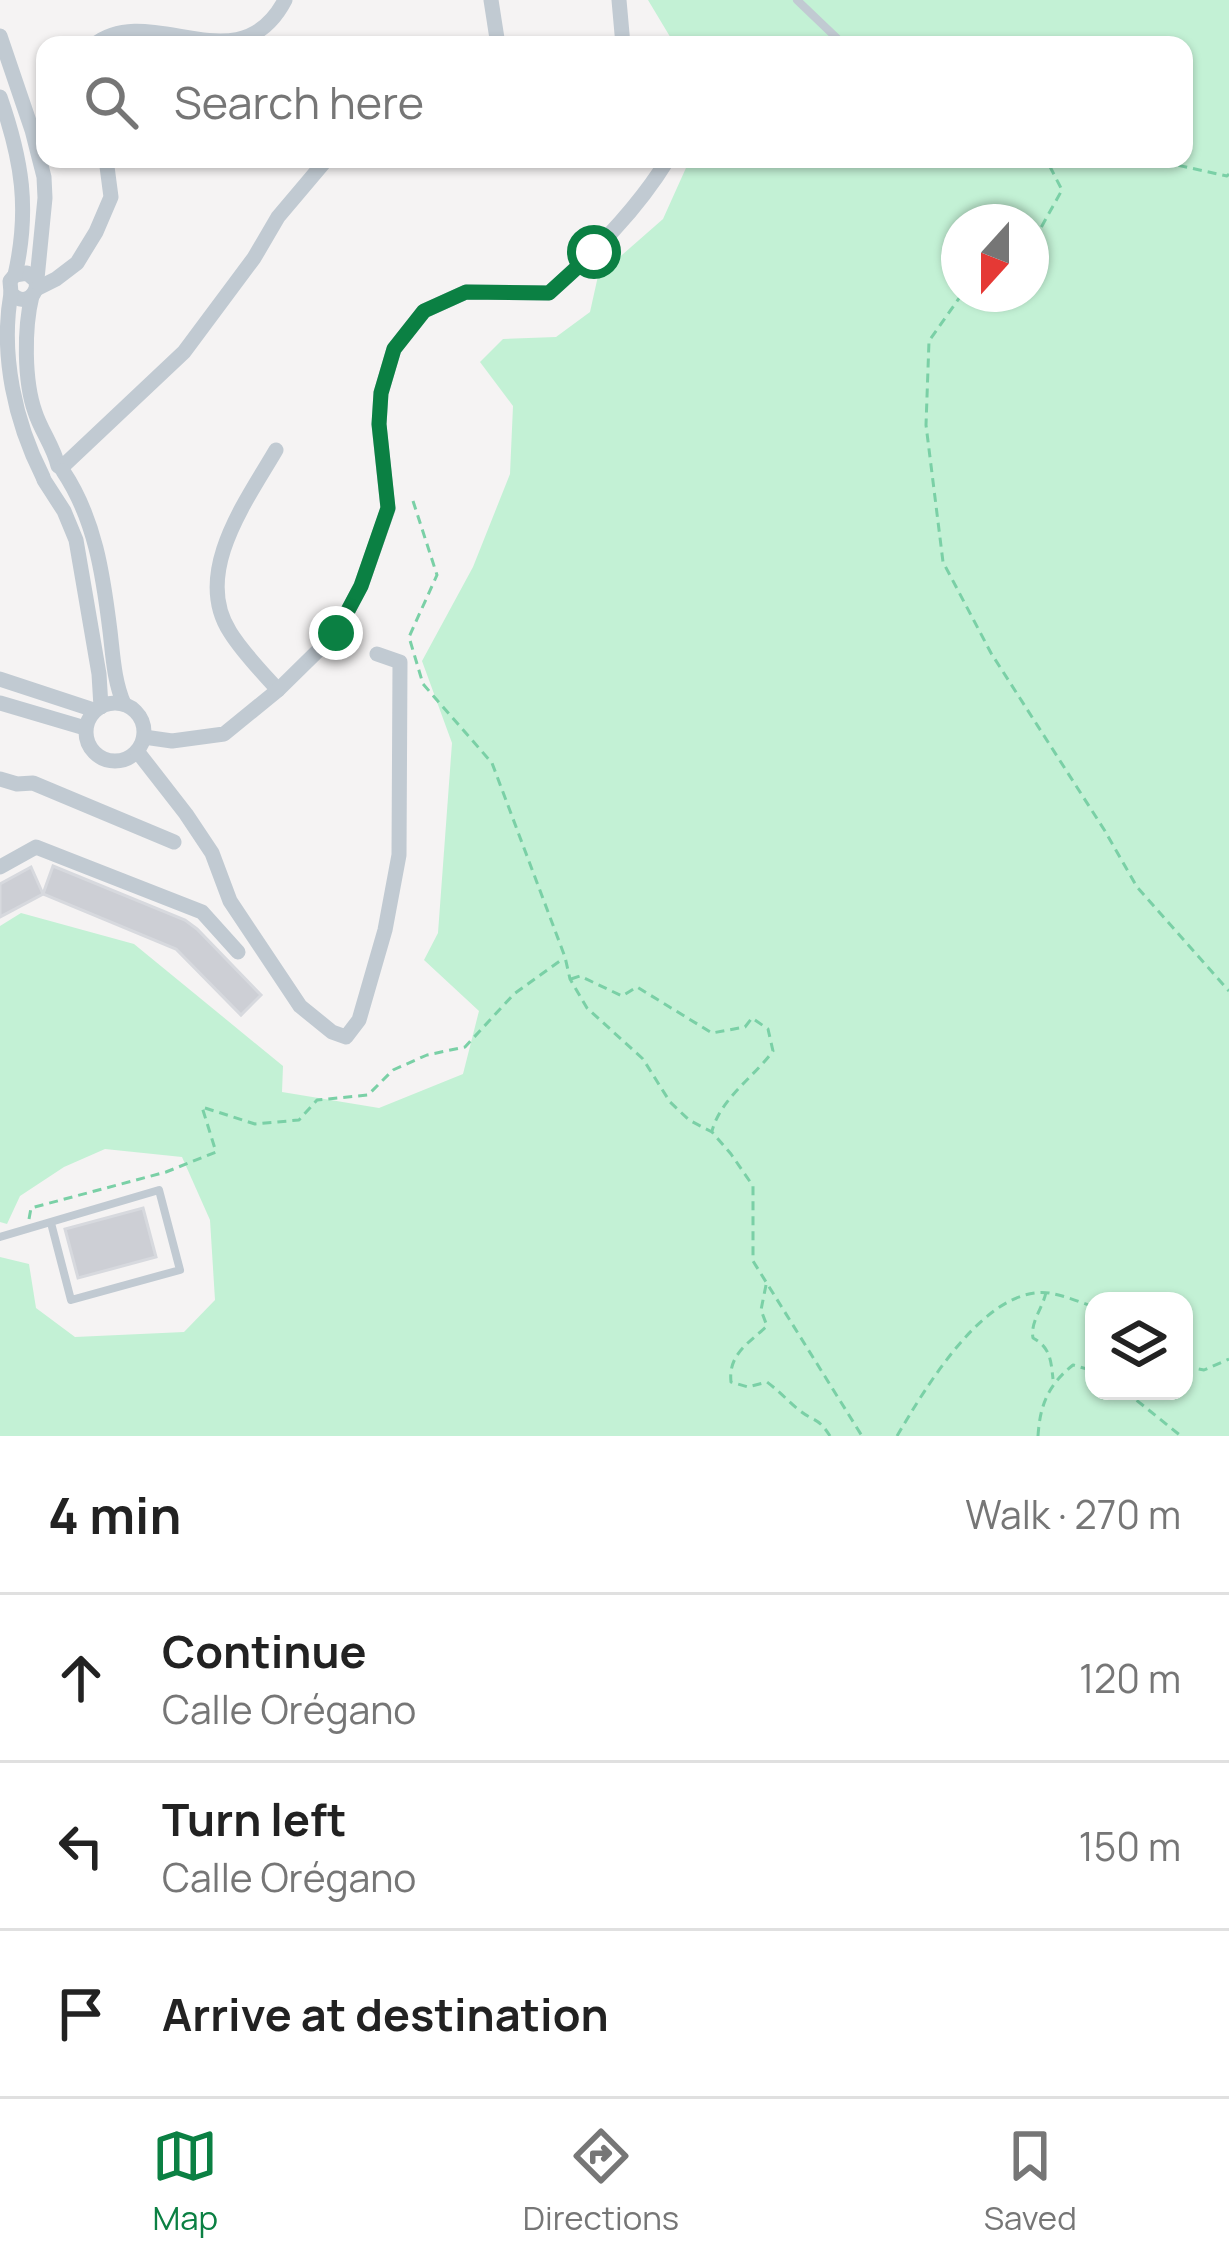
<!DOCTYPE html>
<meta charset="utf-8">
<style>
body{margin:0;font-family:Manrope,sans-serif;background:#f2f2f2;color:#222}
.controls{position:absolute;right:36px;bottom:36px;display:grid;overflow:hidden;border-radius:24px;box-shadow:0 3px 9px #0004}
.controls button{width:108px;height:108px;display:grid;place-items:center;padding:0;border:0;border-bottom:3px solid #e0e0e0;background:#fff;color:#222;font:60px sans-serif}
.compass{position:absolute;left:941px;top:204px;width:108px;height:108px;border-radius:50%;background:#fff;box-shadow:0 3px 9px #0004;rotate:201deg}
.stop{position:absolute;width:36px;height:36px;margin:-27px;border:9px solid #0b8043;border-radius:50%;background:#fff}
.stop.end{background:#0b8043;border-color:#fff;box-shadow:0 3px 12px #0008}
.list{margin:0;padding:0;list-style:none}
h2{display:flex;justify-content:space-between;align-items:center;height:156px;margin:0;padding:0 48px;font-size:51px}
h2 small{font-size:39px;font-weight:400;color:#767676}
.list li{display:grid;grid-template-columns:78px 1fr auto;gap:36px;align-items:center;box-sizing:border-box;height:168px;padding:0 48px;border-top:3px solid #e0e0e0}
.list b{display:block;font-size:45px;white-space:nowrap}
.list p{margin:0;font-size:39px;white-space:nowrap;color:#767676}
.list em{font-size:39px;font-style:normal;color:#767676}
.icon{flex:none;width:66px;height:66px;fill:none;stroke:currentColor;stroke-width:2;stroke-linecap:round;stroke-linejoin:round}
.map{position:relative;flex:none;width:1229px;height:1436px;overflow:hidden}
.search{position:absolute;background:#fff;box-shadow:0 3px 9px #0004;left:36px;right:36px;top:36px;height:132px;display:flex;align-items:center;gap:30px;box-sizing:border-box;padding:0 42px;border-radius:24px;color:#767676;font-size:45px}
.sheet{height:660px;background:#fff}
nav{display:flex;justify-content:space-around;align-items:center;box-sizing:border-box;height:168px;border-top:3px solid #e0e0e0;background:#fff;font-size:33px;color:#767676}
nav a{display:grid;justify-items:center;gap:6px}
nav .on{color:#0b8043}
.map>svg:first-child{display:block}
.green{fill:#c3f1d5;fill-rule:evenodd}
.building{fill:#cdcfd5;stroke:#d7d9de;stroke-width:3}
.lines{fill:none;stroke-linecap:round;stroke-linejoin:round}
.path{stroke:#7ad0a6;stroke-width:3;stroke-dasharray:9 6;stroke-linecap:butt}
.service{stroke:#c1cad2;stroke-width:8}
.minor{stroke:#c1cad2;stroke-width:15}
.route{stroke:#0b8043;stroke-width:15}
</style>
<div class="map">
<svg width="1229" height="1436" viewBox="0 0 1229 1436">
<rect width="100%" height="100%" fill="#f5f3f3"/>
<!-- green -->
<path class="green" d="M648 0H1229V1436H0V1257L29 1264 36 1308 75 1337 184 1332 215 1300 210 1220 182 1157 105 1149 64 1167 20 1196 7 1224 0 1222V926L21 913 134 944 283 1066 282 1092 379 1108 463 1074 479 1011 424 960 438 933 452 743 422 661 473 567 510 474 513 406 480 362 503 339 556 337 590 312 598 276 663 219 690 159H1184V45H675ZM959 222H1031V294H959ZM1094 1301H1184V1391H1094Z"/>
<!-- building -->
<g class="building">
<polygon points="53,866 185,920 197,929 261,995 241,1015 176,949 43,894"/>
<polygon points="31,867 43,894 0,917 0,884"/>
<polygon points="143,1208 156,1257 78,1278 65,1229"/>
</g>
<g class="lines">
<!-- path -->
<g class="path">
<polyline points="1149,159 1227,176 1229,174"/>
<polyline points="1031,237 1038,233 1062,190 1046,159"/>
<polyline points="962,294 929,341 926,425 943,562 991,653 1105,831 1137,887 1229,991"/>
<polyline points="413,501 437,575 409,637 423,684 492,763 565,957 570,979 587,1008 643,1059 670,1102 689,1120 712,1132 731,1154 753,1186 753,1261 862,1436"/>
<path d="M571 979 580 976 622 996 637 987 712 1033 745 1027 752 1018 768 1029 773 1051C753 1078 721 1098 712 1131"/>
<polyline points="29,1219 31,1208 166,1172 216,1152 202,1107 255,1124 299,1120 317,1100 368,1095 393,1070 427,1055 465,1047 514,994 564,958"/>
<path d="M766 1285 761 1310 767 1326C749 1343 728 1354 731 1382L748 1387 767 1382C779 1391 788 1401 799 1410 814 1422 818 1417 830 1436"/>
<path d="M1046 1292C1043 1308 1030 1322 1033 1338 1050 1347 1051 1360 1053 1379"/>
<polyline points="1184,1366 1204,1370 1229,1359"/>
<polyline points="1125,1391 1181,1436"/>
<path d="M897 1436C925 1389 985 1285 1049 1293 1063 1295 1080 1302 1094 1307"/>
<path d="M1038 1436C1040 1405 1048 1385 1073 1365L1094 1371"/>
</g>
<!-- service -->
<g class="service">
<polyline points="797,0 844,45"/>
<polyline points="0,1237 159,1190 180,1270 71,1300 51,1223"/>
</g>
<!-- minor -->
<g class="minor">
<polyline points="491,0 498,45"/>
<polyline points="619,0 623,45"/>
<path d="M0 36 32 130 44 177 45 198 36 289C31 301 20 303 11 293L10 281 15 275 27 273 36 281"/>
<path d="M94 45C151 0 239 88 285 0"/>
<path d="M0 97C22 160 30 209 15 275"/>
<polyline points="36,289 56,279 77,263 96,232 111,197 106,159"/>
<path d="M11 293C0 355 15 422 43 477"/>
<path d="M32 296C24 328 24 381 35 412 41 431 54 447 58 466"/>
<path d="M276 450C247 500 192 573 230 632 243 653 262 672 278 690"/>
<polyline points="61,468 184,352 254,258 278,217 327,159"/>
<path d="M63 471C95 519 103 574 110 631 113 656 114 681 124 704"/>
<polyline points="44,480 64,511 76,540 99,674 101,707"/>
<polyline points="0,679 94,710"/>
<polyline points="0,703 85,728"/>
<circle cx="115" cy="732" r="29"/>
<path d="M144 737 172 741 224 734 278 690 336 633 361 586 388 509 379 425 381 393 394 349 424 311 466 292 549 293C593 254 637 210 668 159"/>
<polyline points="137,751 186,814 212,853 230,901 300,1006 332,1032 346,1037 359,1020 385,930 399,855 400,662 377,654"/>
<polyline points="0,779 17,784 33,783 174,842"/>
<polyline points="0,867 36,847 202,912 238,952"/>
</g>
</g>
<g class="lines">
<!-- route -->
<polyline class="route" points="336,633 361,586 388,508 379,424 381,393 394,349 424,311 466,292 549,293 594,252"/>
</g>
</svg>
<div class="controls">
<button><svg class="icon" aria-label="layers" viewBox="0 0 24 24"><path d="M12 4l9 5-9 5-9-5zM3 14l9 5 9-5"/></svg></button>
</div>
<svg class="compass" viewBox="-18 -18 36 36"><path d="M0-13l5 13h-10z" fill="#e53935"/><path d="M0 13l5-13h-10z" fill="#767676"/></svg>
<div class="stop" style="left:594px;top:252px"></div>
<div class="stop end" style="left:336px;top:633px"></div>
<div class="search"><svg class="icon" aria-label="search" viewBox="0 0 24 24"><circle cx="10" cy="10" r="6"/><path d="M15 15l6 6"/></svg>Search here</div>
</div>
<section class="sheet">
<h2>4 min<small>Walk · 270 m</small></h2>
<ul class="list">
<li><svg class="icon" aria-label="ahead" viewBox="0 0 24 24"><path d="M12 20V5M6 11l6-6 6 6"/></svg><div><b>Continue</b><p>Calle Orégano</p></div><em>120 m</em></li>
<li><svg class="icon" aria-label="left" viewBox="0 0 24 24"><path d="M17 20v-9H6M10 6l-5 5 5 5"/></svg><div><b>Turn left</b><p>Calle Orégano</p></div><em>150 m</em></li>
<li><svg class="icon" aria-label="arrive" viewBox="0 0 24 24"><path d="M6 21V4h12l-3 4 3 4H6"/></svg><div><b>Arrive at destination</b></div></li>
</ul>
</section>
<nav>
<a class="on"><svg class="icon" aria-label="map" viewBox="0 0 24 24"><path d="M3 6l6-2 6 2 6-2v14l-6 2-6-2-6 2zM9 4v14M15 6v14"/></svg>Map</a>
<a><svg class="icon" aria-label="directions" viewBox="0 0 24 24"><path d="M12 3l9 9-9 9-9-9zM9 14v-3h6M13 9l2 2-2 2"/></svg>Directions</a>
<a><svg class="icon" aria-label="saved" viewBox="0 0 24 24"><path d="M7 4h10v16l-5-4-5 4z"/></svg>Saved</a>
</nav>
